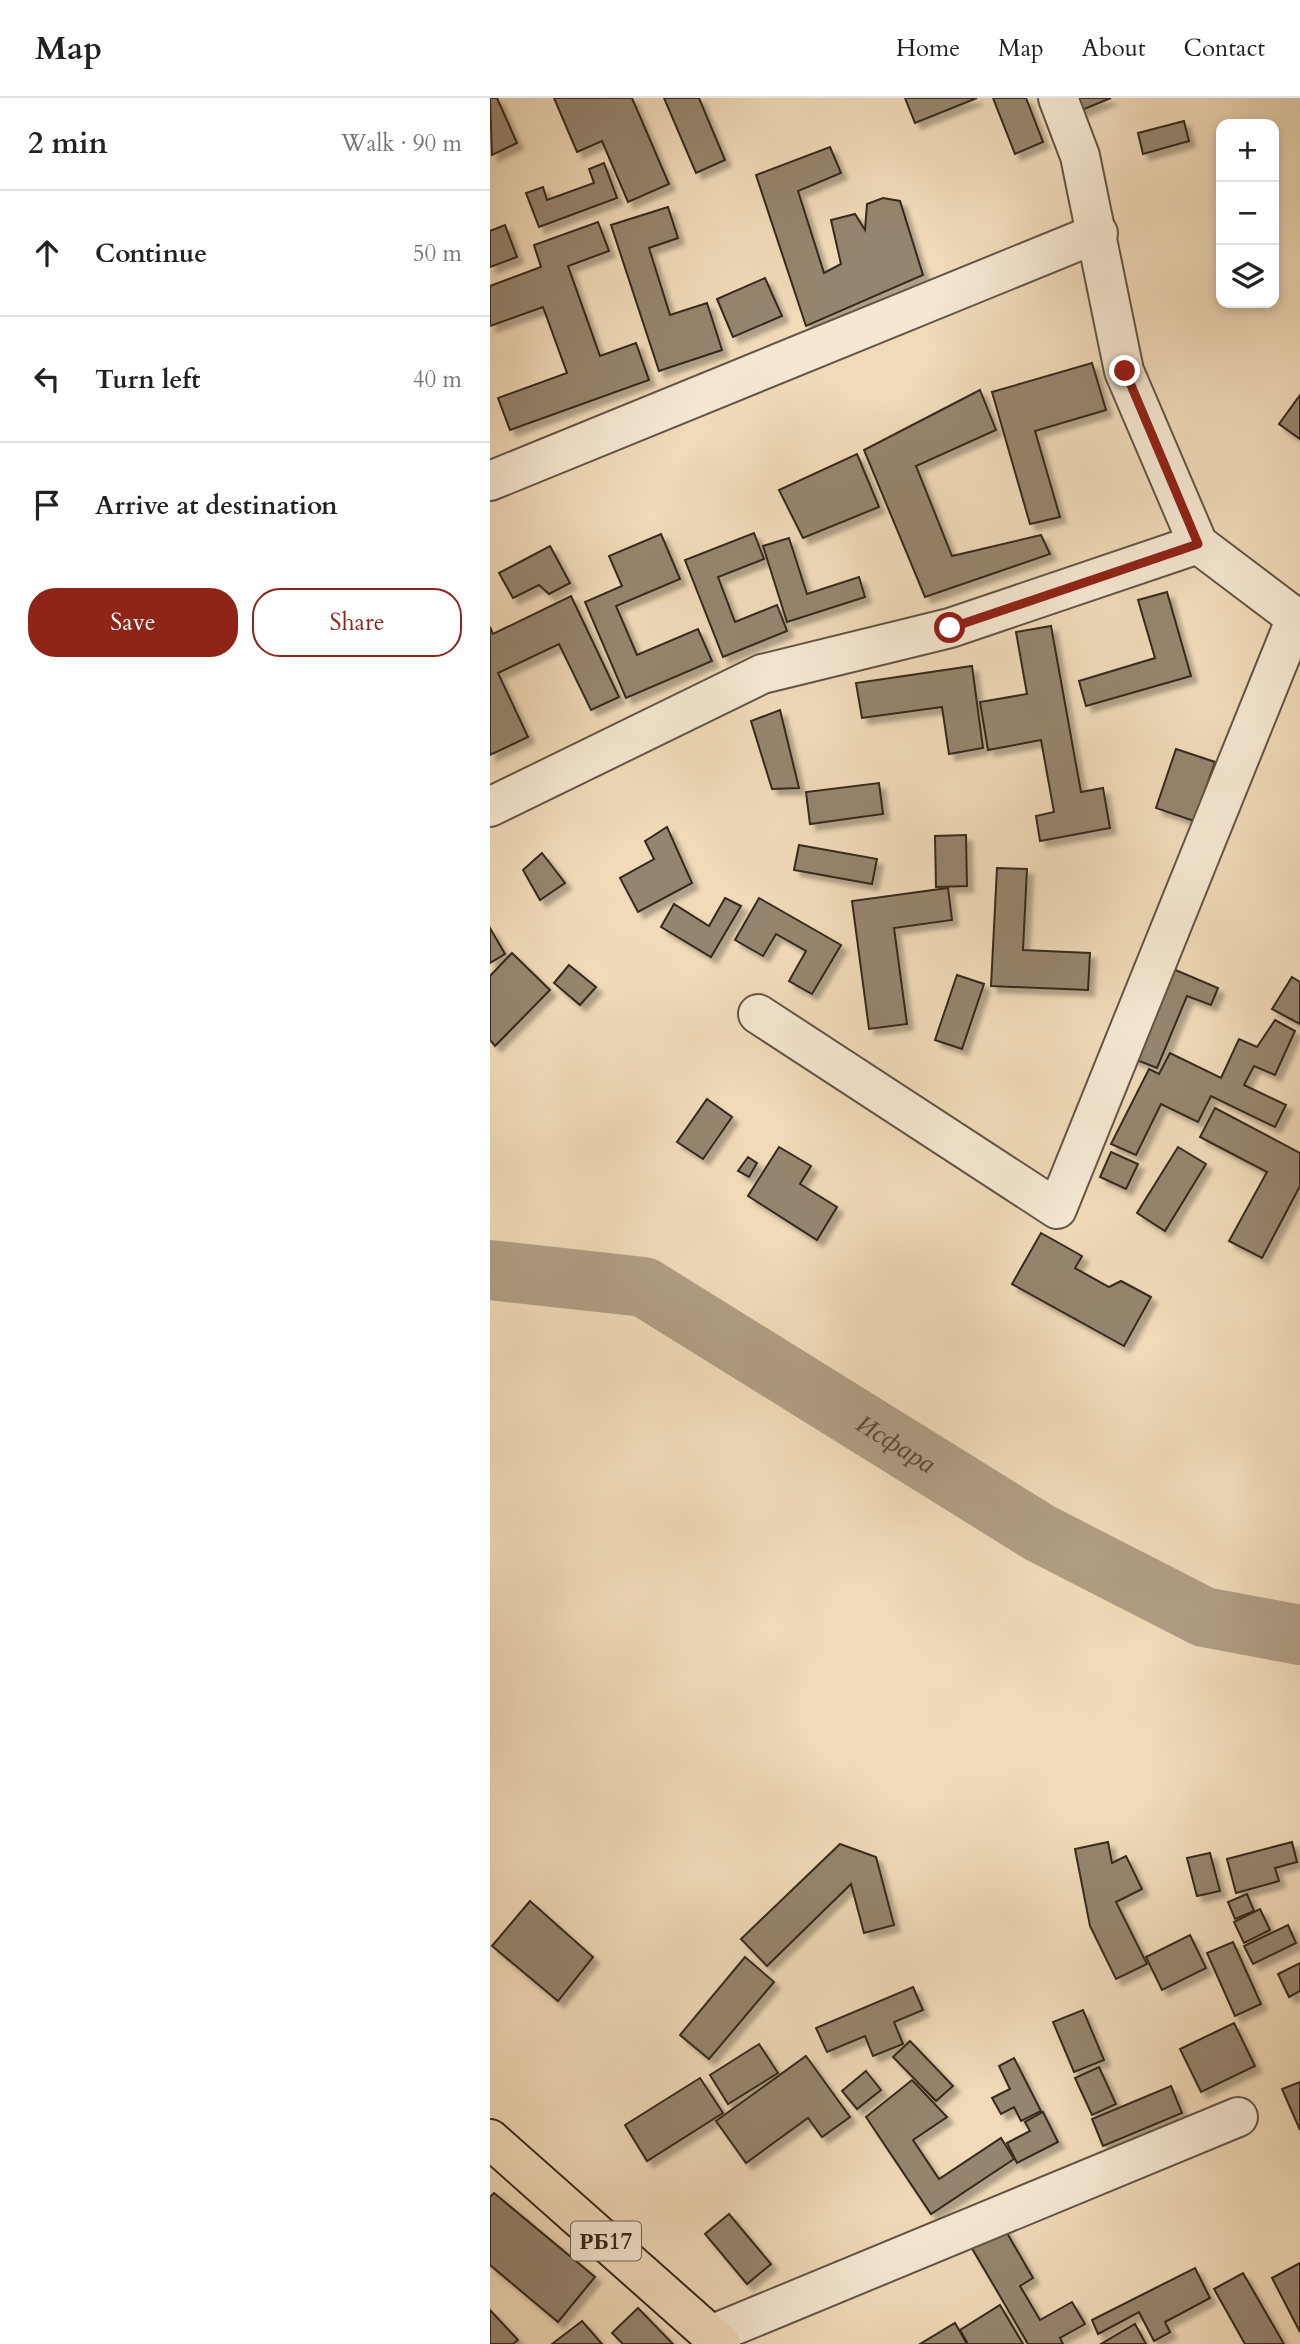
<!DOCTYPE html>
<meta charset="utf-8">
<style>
body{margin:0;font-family:Cardo,serif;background:#f2f2f2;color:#222}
.controls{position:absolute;right:21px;top:21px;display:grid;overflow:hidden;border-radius:14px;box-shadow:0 4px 10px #0003}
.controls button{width:63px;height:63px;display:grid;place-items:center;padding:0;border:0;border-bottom:2px solid #e0e0e0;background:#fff;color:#222;font:35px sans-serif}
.stop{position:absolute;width:21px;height:21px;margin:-16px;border:5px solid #8f2418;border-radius:50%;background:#fff}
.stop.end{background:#8f2418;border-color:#fff;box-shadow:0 2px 7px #0008}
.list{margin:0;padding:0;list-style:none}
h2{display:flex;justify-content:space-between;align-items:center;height:91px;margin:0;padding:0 28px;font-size:30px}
h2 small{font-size:23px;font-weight:400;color:#767676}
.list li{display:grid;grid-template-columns:46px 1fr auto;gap:21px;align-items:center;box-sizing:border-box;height:126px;padding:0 28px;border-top:2px solid #e0e0e0}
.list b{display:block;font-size:26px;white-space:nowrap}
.list em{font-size:23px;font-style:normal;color:#767676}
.actions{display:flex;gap:14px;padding:21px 28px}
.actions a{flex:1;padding:16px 0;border:2px solid #8f2418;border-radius:28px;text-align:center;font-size:24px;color:#8f2418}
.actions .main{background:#8f2418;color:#fff}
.icon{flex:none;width:38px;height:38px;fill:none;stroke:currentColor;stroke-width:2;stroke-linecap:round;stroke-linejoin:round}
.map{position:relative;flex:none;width:810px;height:2246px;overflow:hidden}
header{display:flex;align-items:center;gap:42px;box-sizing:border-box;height:98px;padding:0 35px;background:#fff;border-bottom:2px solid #e0e0e0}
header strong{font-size:33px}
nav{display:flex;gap:38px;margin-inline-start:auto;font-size:24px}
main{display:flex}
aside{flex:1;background:#fff}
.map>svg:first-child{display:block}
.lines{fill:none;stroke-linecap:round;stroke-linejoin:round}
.river{stroke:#b09e83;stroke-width:60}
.building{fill:#96856e;stroke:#35291d;stroke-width:2;filter:url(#shadow)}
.minor-casing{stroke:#645544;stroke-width:42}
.major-casing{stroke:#35291d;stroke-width:42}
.minor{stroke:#f5e7d1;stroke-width:38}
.major{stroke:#f0dab8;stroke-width:38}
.route{stroke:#8f2418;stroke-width:9}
.labels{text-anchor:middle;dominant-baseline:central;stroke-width:7;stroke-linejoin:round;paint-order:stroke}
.shield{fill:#f5e7d1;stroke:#6f6253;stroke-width:2}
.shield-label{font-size:23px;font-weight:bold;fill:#35291d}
.water-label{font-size:26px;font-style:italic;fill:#5a4c3c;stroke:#f5e7d1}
</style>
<header>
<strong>Map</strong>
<nav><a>Home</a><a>Map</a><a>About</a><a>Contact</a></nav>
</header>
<main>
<aside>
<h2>2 min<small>Walk · 90 m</small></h2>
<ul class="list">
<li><svg class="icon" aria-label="ahead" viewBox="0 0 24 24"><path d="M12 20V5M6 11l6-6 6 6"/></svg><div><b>Continue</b></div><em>50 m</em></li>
<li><svg class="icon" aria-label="left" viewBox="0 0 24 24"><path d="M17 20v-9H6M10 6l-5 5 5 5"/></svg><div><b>Turn left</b></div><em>40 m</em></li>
<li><svg class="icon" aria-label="arrive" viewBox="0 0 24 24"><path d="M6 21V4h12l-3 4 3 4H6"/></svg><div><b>Arrive at destination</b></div></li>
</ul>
<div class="actions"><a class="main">Save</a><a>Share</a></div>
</aside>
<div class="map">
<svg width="810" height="2246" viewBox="0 0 810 2246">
<defs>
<filter id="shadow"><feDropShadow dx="6" dy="6" stdDeviation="2" flood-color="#0004"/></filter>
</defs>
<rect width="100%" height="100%" fill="#f0dab8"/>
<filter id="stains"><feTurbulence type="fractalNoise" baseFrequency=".00286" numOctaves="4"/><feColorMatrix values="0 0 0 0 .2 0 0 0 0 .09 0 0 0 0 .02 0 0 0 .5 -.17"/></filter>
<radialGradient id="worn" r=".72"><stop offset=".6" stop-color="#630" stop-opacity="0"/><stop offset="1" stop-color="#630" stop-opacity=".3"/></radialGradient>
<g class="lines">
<!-- river -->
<path class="river" id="s1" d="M0 1172 154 1189 550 1435 714 1519 810 1537"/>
</g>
<!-- building -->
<g class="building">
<polygon points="0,0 7,0 27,45 2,57"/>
<polygon points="64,0 142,0 179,86 138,104 112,43 87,54"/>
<polygon points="174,0 209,0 235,62 206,75"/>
<polygon points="415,0 487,0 425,25"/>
<polygon points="503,0 536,0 553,44 525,56"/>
<polygon points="576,0 621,0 582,16"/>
<polygon points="694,23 699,43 653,56 648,35"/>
<polygon points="340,49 351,75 308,93 334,175 351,166 341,122 365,116 375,132 377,106 393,100 410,103 433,177 316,228 266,77"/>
<polygon points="114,65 127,100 49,129 36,95 53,89 57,102 104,85 99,71"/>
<polygon points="178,109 188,140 159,150 180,217 217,205 232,252 169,273 121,127"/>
<polygon points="108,124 119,153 78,168 110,258 146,245 159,282 20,332 8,300 77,275 53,209 0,228 0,188 51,169 44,147"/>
<polygon points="15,127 27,159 0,169 0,133"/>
<polygon points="275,180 292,218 243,239 227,201"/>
<polygon points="602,265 616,312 545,333 570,419 540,426 502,294"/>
<polygon points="490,292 506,332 426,368 462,458 551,437 560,456 435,499 374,352"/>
<polygon points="810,297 810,341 789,326"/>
<polygon points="367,356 389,409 313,440 289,392"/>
<polygon points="264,435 274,461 228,479 245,524 287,507 297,533 233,559 195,462"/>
<polygon points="171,436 190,481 126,508 147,557 208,531 222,563 136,600 95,504 132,488 119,458"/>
<polygon points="299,440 317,496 369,479 375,499 297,524 273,448"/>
<polygon points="60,448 80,485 59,496 49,487 23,500 9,475"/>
<polygon points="677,494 701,578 596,608 589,583 665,560 648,502"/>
<polygon points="81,498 129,599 101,612 69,546 8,575 38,639 0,657 0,529 3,536"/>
<polygon points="561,528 591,694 613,690 620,730 550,743 546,718 564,714 551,642 498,652 490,604 537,596 526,534"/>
<polygon points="482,568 493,650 459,656 452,609 372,620 366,585"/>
<polygon points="290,612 309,690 282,691 261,623"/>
<polygon points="686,651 725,664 704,723 666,710"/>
<polygon points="389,685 393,716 320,726 316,694"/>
<polygon points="177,729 202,785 148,814 130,780 164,761 155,743"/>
<polygon points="476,737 477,788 446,789 445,738"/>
<polygon points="309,747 387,761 382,786 304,772"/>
<polygon points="52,755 75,785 50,802 33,772"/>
<polygon points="507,770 537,771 533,852 600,855 598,892 501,888"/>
<polygon points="458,790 462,822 404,830 417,926 379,931 362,803"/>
<polygon points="235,800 251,808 221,859 171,829 184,806 219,828"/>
<polygon points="269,800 351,847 322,896 299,883 316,853 286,836 273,858 245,842"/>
<polygon points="0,830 15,856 0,865"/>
<polygon points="22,855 60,892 5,948 0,942 0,878"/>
<polygon points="79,867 106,889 90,907 64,885"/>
<polygon points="676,868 728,890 721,907 697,898 667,970 639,959"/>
<polygon points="467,877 494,886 472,951 445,942"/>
<polygon points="802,879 810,884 810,926 782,911"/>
<polygon points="785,922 805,933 785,977 764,968 754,987 796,1007 785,1029 721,998 708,1024 671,1006 646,1057 621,1046 659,971 669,976 680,955 731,980 749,941 767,949"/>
<polygon points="217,1001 242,1019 213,1061 187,1044"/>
<polygon points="725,1010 810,1055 810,1088 772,1160 739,1143 777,1074 710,1039"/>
<polygon points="289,1049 321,1068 310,1086 347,1109 327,1142 258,1098"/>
<polygon points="688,1049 716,1066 675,1133 647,1115"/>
<polygon points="621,1054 648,1066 636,1091 610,1079"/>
<polygon points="258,1059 267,1065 259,1079 248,1073"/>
<polygon points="551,1135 592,1158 585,1170 619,1189 631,1183 661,1199 634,1248 522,1186"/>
<polygon points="618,1744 622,1765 636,1758 652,1791 626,1804 657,1866 626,1881 600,1828 585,1751"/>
<polygon points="802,1744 807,1764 785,1770 789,1783 746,1795 737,1761"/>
<polygon points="350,1746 386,1759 404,1827 374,1835 361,1786 277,1868 251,1841"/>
<polygon points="720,1755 730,1793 707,1798 697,1760"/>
<polygon points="757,1796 764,1813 745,1821 738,1804"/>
<polygon points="40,1803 103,1859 68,1903 2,1848"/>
<polygon points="770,1811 780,1832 754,1845 744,1824"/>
<polygon points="798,1827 806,1845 763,1866 754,1848"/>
<polygon points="700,1837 716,1870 672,1892 656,1859"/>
<polygon points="743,1844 771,1906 745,1918 717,1855"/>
<polygon points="255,1859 284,1884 219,1961 190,1937"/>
<polygon points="810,1865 810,1893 799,1899 788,1876"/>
<polygon points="423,1889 433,1912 404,1924 413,1946 383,1958 375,1938 337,1954 326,1930"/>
<polygon points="593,1912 614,1962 584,1974 563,1924"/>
<polygon points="744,1925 765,1968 711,1994 690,1951"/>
<polygon points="420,1943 463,1988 446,2003 403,1959"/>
<polygon points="269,1946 288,1975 238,2006 220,1977"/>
<polygon points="316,1958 360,2019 332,2039 318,2020 256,2065 226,2023"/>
<polygon points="524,1960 551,2013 531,2023 524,2009 511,2016 502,2000 520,1991 509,1968"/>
<polygon points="609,1969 626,2006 602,2017 585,1980"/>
<polygon points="376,1973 391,1992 367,2011 352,1993"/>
<polygon points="210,1980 233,2015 157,2063 135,2027"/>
<polygon points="422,1982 457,2019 423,2042 449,2081 511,2040 524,2061 441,2116 376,2019"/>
<polygon points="810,1984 810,2032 792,1991"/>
<polygon points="681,1988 692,2015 613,2048 602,2021"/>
<polygon points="553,2014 568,2044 527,2065 517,2045 540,2033 535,2024"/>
<polygon points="4,2095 105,2179 68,2224 0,2167 0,2099"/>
<polygon points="239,2116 281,2166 257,2186 215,2136"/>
<polygon points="513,2128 543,2180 530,2188 550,2222 582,2204 595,2226 570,2240 573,2246 538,2246 480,2147"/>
<polygon points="810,2165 810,2234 782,2180"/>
<polygon points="705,2170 720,2200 675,2224 680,2234 664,2243 649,2214 608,2236 602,2222"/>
<polygon points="753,2175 794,2246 755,2246 724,2191"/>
<polygon points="510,2207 533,2246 478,2246 470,2232"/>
<polygon points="148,2210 183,2246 133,2246 122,2235"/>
<polygon points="0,2212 28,2242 23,2246 0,2246"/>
<polygon points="92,2223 112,2246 62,2246"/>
<polygon points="465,2225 477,2246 430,2246"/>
<polygon points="645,2226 656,2246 611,2246"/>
</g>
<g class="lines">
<!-- minor casing -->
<g class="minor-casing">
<g id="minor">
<polyline points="568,0 590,58 634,273 708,446 810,523"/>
<polyline points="0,383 608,135"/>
<polyline points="0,709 272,576 460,530 708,446"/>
<polyline points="268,916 567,1111 806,520"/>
<polyline points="221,2237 748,2019"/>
</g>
</g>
<!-- major casing -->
<g class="major-casing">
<polyline id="major" points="0,2041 231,2246"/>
</g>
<!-- minor -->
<use href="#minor" class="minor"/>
<!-- major -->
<use href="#major" class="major"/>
</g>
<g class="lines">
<!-- route -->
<polyline class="route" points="460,530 708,446 635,273"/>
</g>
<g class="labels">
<!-- shield labels -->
<rect class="shield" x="81" y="2123.5" width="70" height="39" rx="5"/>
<g class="shield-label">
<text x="116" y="2143">РБ17</text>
</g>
<!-- water labels -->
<g class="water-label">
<text stroke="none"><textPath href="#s1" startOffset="452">Исфара</textPath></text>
</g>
</g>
<rect width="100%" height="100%" filter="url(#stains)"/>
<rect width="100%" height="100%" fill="url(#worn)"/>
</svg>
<div class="controls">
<button>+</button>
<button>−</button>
<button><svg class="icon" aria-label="layers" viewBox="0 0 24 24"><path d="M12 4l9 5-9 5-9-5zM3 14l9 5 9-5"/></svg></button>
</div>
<div class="stop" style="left:460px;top:530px"></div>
<div class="stop end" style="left:635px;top:273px"></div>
</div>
</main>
